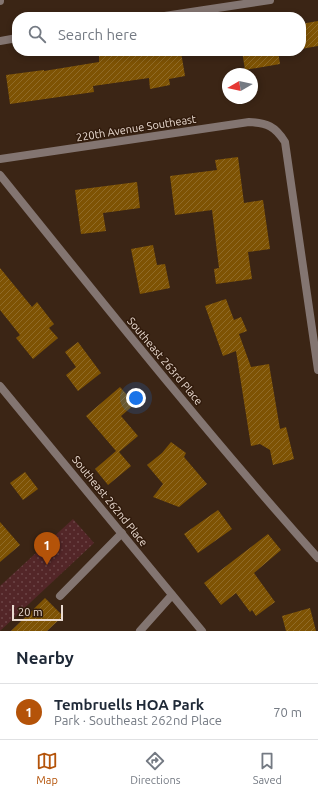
<!DOCTYPE html>
<meta charset="utf-8">
<style>
body{margin:0;font-family:Ubuntu,sans-serif;background:#f6f6f7;color:#1f2937}
.compass{position:absolute;left:222px;top:68px;width:36px;height:36px;border-radius:50%;background:#fff;box-shadow:0 2px 6px #0003;rotate:261deg}
.scale{position:absolute;left:12px;bottom:10px;width:51px;box-sizing:border-box;padding-left:4px;border:2px solid #eadbd1;border-top:0;font-size:11px;line-height:14px;white-space:nowrap;color:#eadbd1;-webkit-text-stroke:3px #311b0c;paint-order:stroke}
.you{position:absolute;left:136px;top:398px;width:14px;height:14px;margin:-10px;border:3px solid #fff;border-radius:50%;background:#1a73e8;box-shadow:0 0 0 6px #1a73e833}
.badge{display:grid;place-items:center;width:26px;height:26px;border-radius:50%;background:#b45309;color:#fff;font-size:13px;font-weight:700}
.pin{position:absolute;translate:-50% -33px;filter:drop-shadow(0 1px 2px #0008)}
.pin::after{content:'';position:absolute;top:21px;width:14px;height:12px;background:inherit;clip-path:polygon(0 0,100% 0,50% 100%)}
.list{margin:0;padding:0;list-style:none}
h2{display:flex;justify-content:space-between;align-items:center;height:52px;margin:0;padding:0 16px;font-size:17px}
h2 small{font-size:13px;font-weight:400;color:#747a83}
.list li{display:grid;grid-template-columns:26px 1fr auto;gap:12px;align-items:center;box-sizing:border-box;height:56px;padding:0 16px;border-top:1px solid #e0e1e3}
.list b{display:block;font-size:15px;white-space:nowrap}
.list p{margin:0;font-size:13px;white-space:nowrap;color:#747a83}
.list em{font-size:13px;font-style:normal;color:#747a83}
.icon{flex:none;width:22px;height:22px;fill:none;stroke:currentColor;stroke-width:2;stroke-linecap:round;stroke-linejoin:round}
.map{position:relative;flex:none;width:318px;height:631px;overflow:hidden}
.search{position:absolute;background:#fff;box-shadow:0 2px 6px #0003;left:12px;right:12px;top:12px;height:44px;display:flex;align-items:center;gap:10px;box-sizing:border-box;padding:0 14px;border-radius:16px;color:#747a83;font-size:15px}
.sheet{height:108px;background:#fff}
nav{display:flex;justify-content:space-around;align-items:center;box-sizing:border-box;height:56px;border-top:1px solid #e0e1e3;background:#fff;font-size:11px;color:#747a83}
nav a{display:grid;justify-items:center;gap:2px}
nav .on{color:#b45309}
.map>svg:first-child{display:block}
.park{fill:url(#park-dots)}
.building{fill:url(#building-hatch)}
.lines{fill:none;stroke-linecap:round;stroke-linejoin:round}
.service{stroke:#837571;stroke-width:8}
.minor{stroke:#837571;stroke-width:8}
.labels{text-anchor:middle;dominant-baseline:central;stroke-width:3;stroke-linejoin:round;paint-order:stroke}
.street-label{font-size:11px;fill:#eadbd1;stroke:#311b0c}
</style>
<div class="map">
<svg width="318" height="631" viewBox="0 0 318 631">
<defs>
<pattern id="park-dots" width="8" height="8" patternUnits="userSpaceOnUse"><rect width="8" height="8" fill="#532628"/><path d="M2 2h.1M6 6h.1" fill="none" stroke="#6c4546" stroke-width="1.8" stroke-linecap="round"/></pattern>
<pattern id="building-hatch" width="6" height="6" patternUnits="userSpaceOnUse"><rect width="6" height="6" fill="#7e5304"/><path d="M-1 1l2-2M0 6l6-6M5 7l2-2" fill="none" stroke="#906b28"/></pattern>
</defs>
<rect width="100%" height="100%" fill="#3b2515"/>
<!-- park -->
<polygon class="park" points="73,519 94,543 0,631 0,586"/>
<!-- building -->
<g class="building">
<polygon points="318,21 318,46 301,49 301,24"/>
<polygon points="132,51 165,51 166,54 181,52 185,76 169,79 170,85 150,89 149,78 93,86 94,92 10,104 6,75 44,70 44,71 99,62 99,56"/>
<polygon points="242,51 278,51 280,64 245,70"/>
<polygon points="238,157 244,203 263,200 270,249 248,252 252,279 216,284 214,269 219,268 212,210 175,215 170,176 217,170 215,160"/>
<polygon points="137,182 140,208 103,213 106,231 81,234 75,190"/>
<polygon points="153,245 157,265 165,264 170,288 140,294 131,249"/>
<polygon points="0,268 32,307 37,302 54,324 49,328 58,338 33,359 16,338 20,335 0,310"/>
<polygon points="226,299 234,320 241,317 247,331 239,334 251,367 269,364 280,429 286,427 294,459 273,465 270,450 260,444 251,446 236,351 223,356 205,306"/>
<polygon points="78,342 101,373 78,391 66,375 76,367 65,352"/>
<polygon points="120,387 135,404 121,416 138,436 119,452 131,466 108,485 95,469 116,451 86,416"/>
<polygon points="171,442 186,453 184,457 207,484 179,507 153,497 163,484 147,465 162,453"/>
<polygon points="25,472 38,489 23,500 10,483"/>
<polygon points="218,510 232,529 198,553 184,534"/>
<polygon points="0,522 20,545 0,562"/>
<polygon points="268,534 281,550 254,573 275,602 256,616 252,610 250,612 236,593 221,605 204,583"/>
<polygon points="45,598 63,616 47,631 11,631"/>
<polygon points="310,608 316,631 286,631 282,616"/>
</g>
<g class="lines">
<!-- service -->
<g class="service">
<polyline points="60,596 122,533"/>
<polyline points="140,631 172,595"/>
</g>
<!-- minor -->
<g class="minor">
<polyline points="0,1 0,0"/>
<polyline points="158,17 270,0"/>
<polyline points="0,41 17,38"/>
<path d="M0 159 249 122C267 123 275 126 285 142L318 370"/>
<path d="M0 175C104 304 207 434 318 558"/>
<polyline points="0,386 202,631"/>
</g>
</g>
<g class="labels">
<!-- street labels -->
<g class="street-label">
<text transform="translate(136 128) rotate(-9)">220th Avenue Southeast</text>
<text transform="translate(165 361) rotate(50)">Southeast 263rd Place</text>
<text transform="translate(110 501) rotate(51)">Southeast 262nd Place</text>
</g>
</g>
</svg>
<svg class="compass" viewBox="-18 -18 36 36"><path d="M0-13l5 13h-10z" fill="#e53935"/><path d="M0 13l5-13h-10z" fill="#747a83"/></svg>
<div class="scale">20 m</div>
<div class="you"></div>
<div class="pin badge" style="left:47px;top:565px">1</div>
<div class="search"><svg class="icon" aria-label="search" viewBox="0 0 24 24"><circle cx="10" cy="10" r="6"/><path d="M15 15l6 6"/></svg>Search here</div>
</div>
<section class="sheet">
<h2>Nearby<small></small></h2>
<ul class="list">
<li><span class="badge">1</span><div><b>Tembruells HOA Park</b><p>Park · Southeast 262nd Place</p></div><em>70 m</em></li>
</ul>
</section>
<nav>
<a class="on"><svg class="icon" aria-label="map" viewBox="0 0 24 24"><path d="M3 6l6-2 6 2 6-2v14l-6 2-6-2-6 2zM9 4v14M15 6v14"/></svg>Map</a>
<a><svg class="icon" aria-label="directions" viewBox="0 0 24 24"><path d="M12 3l9 9-9 9-9-9zM9 14v-3h6M13 9l2 2-2 2"/></svg>Directions</a>
<a><svg class="icon" aria-label="saved" viewBox="0 0 24 24"><path d="M7 4h10v16l-5-4-5 4z"/></svg>Saved</a>
</nav>
